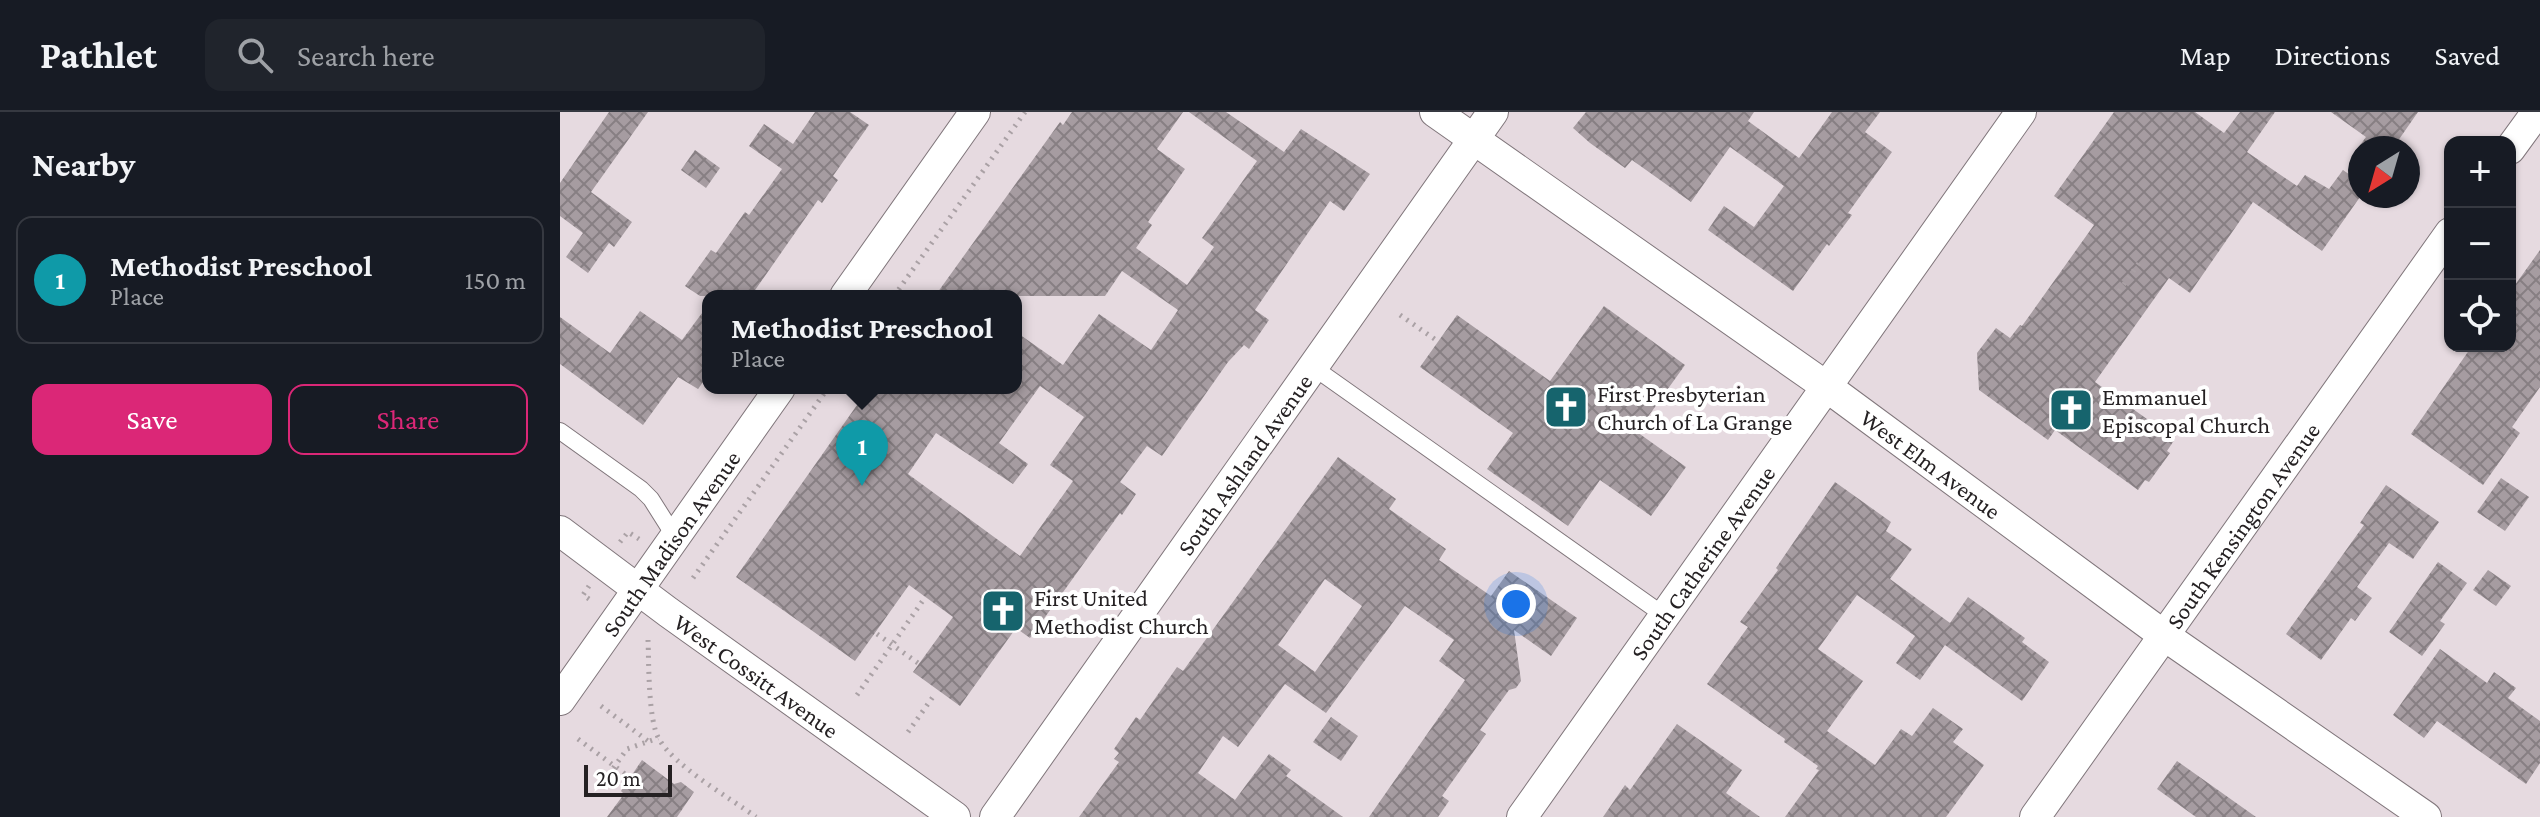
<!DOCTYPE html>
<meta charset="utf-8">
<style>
body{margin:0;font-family:"Crimson Pro",serif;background:#20242c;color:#f1f3f6}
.controls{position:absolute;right:24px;top:24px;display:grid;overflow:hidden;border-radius:16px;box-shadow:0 2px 6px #0004}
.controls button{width:72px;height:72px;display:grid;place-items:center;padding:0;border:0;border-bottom:2px solid #363941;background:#171b24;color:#f1f3f6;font:40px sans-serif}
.compass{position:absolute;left:1788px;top:24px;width:72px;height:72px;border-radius:50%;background:#171b24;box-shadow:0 2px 6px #0004;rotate:217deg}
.scale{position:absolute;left:24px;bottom:20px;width:88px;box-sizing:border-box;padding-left:8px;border:4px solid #252123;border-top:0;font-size:22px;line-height:28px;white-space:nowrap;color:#252123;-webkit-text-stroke:6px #fff;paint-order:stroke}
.you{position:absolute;left:956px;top:492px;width:28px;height:28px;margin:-20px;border:6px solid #fff;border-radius:50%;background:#1a73e8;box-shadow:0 0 0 12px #1a73e833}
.badge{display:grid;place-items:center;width:52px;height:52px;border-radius:50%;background:#db2777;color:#fff;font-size:26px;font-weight:700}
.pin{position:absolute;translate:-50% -66px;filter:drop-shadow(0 2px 4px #0008)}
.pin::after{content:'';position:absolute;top:42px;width:28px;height:24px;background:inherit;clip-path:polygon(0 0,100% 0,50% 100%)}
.popup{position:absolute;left:142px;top:178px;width:320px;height:104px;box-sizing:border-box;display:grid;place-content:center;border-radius:16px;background:#171b24;filter:drop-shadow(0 2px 6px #0005);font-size:26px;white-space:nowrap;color:#9ea1a6}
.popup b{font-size:30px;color:#f1f3f6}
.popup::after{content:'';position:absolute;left:50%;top:100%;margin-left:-16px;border:16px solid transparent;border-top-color:#171b24}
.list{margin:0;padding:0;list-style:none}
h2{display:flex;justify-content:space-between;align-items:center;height:104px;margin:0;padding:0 32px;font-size:34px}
h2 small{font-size:26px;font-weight:400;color:#9ea1a6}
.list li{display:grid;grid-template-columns:52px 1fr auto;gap:24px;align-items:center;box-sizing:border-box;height:128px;margin:0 16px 16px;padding:0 16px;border:2px solid #363941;border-radius:16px}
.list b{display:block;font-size:30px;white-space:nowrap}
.list p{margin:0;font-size:26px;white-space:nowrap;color:#9ea1a6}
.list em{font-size:26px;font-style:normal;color:#9ea1a6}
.actions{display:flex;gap:16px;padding:24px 32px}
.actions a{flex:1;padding:18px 0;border:2px solid #db2777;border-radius:16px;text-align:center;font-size:28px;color:#db2777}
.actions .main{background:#db2777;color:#fff}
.icon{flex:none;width:44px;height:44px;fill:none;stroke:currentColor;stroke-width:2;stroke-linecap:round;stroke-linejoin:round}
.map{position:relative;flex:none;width:1980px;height:705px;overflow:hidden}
header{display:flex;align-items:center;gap:48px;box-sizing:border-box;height:112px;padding:0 40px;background:#171b24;border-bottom:2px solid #363941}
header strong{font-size:38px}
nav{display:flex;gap:44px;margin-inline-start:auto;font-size:28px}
.search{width:560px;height:72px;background:#20242c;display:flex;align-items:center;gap:20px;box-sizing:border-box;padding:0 28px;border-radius:16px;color:#9ea1a6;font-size:30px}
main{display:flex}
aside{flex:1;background:#171b24}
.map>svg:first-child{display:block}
.building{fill:url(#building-cross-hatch);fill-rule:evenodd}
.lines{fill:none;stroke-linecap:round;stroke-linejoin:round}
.lane-casing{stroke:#80767b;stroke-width:18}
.street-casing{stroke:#80767b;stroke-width:32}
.path{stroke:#aaa1a5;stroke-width:5;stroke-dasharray:2 6;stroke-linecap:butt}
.lane{stroke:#fff;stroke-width:16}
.street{stroke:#fff;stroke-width:30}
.labels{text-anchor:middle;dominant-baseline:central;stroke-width:8;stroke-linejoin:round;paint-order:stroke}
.poi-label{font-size:24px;fill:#252123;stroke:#fff;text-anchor:start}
.street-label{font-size:24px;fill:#252123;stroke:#fff}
</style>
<header>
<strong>Pathlet</strong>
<div class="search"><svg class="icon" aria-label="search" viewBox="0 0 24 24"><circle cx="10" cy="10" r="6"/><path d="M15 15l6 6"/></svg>Search here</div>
<nav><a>Map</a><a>Directions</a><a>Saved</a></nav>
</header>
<main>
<aside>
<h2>Nearby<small></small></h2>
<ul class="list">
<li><span class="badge" style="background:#0f9aa8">1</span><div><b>Methodist Preschool</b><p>Place</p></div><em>150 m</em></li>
</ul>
<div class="actions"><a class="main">Save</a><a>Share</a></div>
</aside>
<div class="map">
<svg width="1980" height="705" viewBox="0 0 1980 705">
<defs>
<pattern id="building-cross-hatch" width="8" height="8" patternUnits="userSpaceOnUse" patternTransform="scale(2)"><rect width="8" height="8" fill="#a69ca1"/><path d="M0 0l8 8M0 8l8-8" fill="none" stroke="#877f83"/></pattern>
</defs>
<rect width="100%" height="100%" fill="#e6dae0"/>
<!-- building -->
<g class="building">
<polygon points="49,0 88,0 31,80 72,110 54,135 49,131 28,161 6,145 23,121 0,104 0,71"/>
<polygon points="255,0 290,0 309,13 273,64 278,68 262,91 258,88 191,184 140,184 125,174 151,138 156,141 185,100 189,103 222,57 189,34 204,12 233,32"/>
<path d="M512 0H623L597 37 625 57 588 110 592 113 576 136 627 173 654 135 642 126 697 49 629 0H666L724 40 741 17 810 62 784 99 770 89 695 198 709 208 689 237 684 233 668 250 602 344 587 334 560 370 576 382 562 403 560 401 470 526 456 516 400 594 353 560 393 505 349 473 295 549 176 465 309 276H456V220L503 253 539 202 591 238 618 198 562 159 545 184H375L500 10 503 13ZM480 274 524 305 490 353 513 369 460 444 348 362 376 321 453 372 468 352 439 331Z"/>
<polygon points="1026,0 1194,0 1188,9 1239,46 1272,0 1320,0 1305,20 1332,40 1288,101 1292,103 1269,134 1267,132 1233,179 1148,118 1164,94 1194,115 1224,74 1170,35 1131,90 1072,48 1065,56 1030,31 1013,16"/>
<polygon points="1554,0 1635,0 1664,21 1680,0 1715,0 1687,40 1737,74 1745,63 1769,77 1783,58 1800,70 1800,85 1762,139 1693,90 1630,181 1609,166 1535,270 1615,327 1607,339 1610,341 1589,370 1585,368 1578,378 1495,318 1488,328 1419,278 1417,241 1436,216 1450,226 1460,213 1462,214 1534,113 1494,84"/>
<polygon points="1771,0 1858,0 1833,36 1798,36 1806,25"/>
<polygon points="135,38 160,56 146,76 121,58"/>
<polygon points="1980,138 1980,275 1952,315 1960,321 1923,373 1851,322 1912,234 1950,234 1950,180"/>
<polygon points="148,193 148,263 138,277 118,265 83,313 0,252 0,205 50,241 80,199 122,228"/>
<polygon points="1044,194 1125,253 1077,320 1126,355 1091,404 1040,368 1008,414 927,357 953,321 860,255 897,203 990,269"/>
<path d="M778 345 836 387 829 397 886 437 879 448 931 484 949 459 1017 506 991 544 954 518 961 569 956 576 949 578 920 618 926 622 882 684 889 689 878 705H809L905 568 879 549 894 528 845 494 766 601 725 572 678 635 663 624 638 661 675 688 709 642 731 658 726 664 783 705H519L559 650 554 647 559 641 554 637 576 605 580 608 617 555 623 559ZM765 467 802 494 755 560 718 533Z"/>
<polygon points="1941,366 1969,385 1945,419 1917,400"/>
<polygon points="1275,370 1331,410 1326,419 1352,437 1330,467 1390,511 1408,485 1465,526 1462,530 1489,550 1462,589 1385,533 1360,568 1336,551 1355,524 1297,483 1258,537 1303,569 1267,619 1315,653 1341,617 1352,624 1373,596 1403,617 1393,630 1424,653 1386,705 1225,705 1259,658 1256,657 1258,654 1224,630 1225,627 1147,572 1188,515 1180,510 1218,458 1216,456"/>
<polygon points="1826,373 1879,410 1853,447 1829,431 1797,475 1812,486 1795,509 1791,506 1761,548 1726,522 1804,413 1800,411"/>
<polygon points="1878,450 1907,471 1880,509 1885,512 1862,544 1829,520"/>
<polygon points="1928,458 1951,474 1936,494 1913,478"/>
<polygon points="1880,537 1927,571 1934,560 1956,576 1948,586 1980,609 1980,651 1966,672 1877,609 1864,626 1833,603"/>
<polygon points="771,605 798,624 781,649 753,630"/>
<polygon points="1117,612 1182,658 1166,681 1200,705 1043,705 1065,673 1070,678"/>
<polygon points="82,648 114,672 121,670 134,680 117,705 47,705 64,682 61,679"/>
<polygon points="1617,649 1696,705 1636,705 1597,677"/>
</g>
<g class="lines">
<!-- lane casing -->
<g class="lane-casing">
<g id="lane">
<polyline points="753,255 1105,504"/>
<polyline points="0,319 81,377 91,387 115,425"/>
</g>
</g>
<!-- street casing -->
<g class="street-casing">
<g id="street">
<path id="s1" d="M875 0 1267 275 1602 522 1866 705"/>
<polyline points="1950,37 1977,0"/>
<polyline points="285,184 415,0"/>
<path id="s2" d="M0 419 108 500 395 705"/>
<path id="s3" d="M0 588 220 276"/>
<path id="s4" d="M435 705 933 0"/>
<path id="s5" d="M962 705 1461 0"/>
<path id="s6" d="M1475 705 1890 121"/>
</g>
</g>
<!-- path -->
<g class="path">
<polyline points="1559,179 1582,147"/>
<polyline points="334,184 465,0"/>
<polyline points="840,203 876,228"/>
<polyline points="60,430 68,420 79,427"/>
<polyline points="133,466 268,276"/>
<polyline points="29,487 23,483 29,474"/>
<polyline points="317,522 358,551"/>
<path d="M88 528C89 552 88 608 99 627 114 654 170 686 196 705"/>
<polyline points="297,583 364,487"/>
<polyline points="41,594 88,629"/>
<polyline points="348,620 375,582"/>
<polyline points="18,627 65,662"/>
<polyline points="44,669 67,637 98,626"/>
</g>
<!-- lane -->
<use href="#lane" class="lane"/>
<!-- street -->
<use href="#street" class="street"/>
</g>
<!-- icons -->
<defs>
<g id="church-square" transform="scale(2.3)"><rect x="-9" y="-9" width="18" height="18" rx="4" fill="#16646d" stroke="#fff"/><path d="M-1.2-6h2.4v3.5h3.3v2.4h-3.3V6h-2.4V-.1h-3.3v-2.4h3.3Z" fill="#fff"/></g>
</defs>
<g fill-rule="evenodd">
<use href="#church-square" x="1006" y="295"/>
<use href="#church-square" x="1511" y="298"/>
<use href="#church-square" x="443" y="499"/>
</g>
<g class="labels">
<!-- poi labels -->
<g class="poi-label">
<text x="1037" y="281">First Presbyterian<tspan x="1037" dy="28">Church of La Grange</tspan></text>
<text x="1542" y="284">Emmanuel<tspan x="1542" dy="28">Episcopal Church</tspan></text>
<text x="474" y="485">First United<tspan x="474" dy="28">Methodist Church</tspan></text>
</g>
<!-- street labels -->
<g class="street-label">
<text stroke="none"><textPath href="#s1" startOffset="608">West Elm Avenue</textPath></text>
<text stroke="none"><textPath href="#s4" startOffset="432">South Ashland Avenue</textPath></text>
<text stroke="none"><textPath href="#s6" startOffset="358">South Kensington Avenue</textPath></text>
<text stroke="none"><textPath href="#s3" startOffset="192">South Madison Avenue</textPath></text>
<text stroke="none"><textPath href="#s5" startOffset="312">South Catherine Avenue</textPath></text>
<text stroke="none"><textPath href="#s2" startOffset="244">West Cossitt Avenue</textPath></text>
</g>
</g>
</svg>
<div class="controls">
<button>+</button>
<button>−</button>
<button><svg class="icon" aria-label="locate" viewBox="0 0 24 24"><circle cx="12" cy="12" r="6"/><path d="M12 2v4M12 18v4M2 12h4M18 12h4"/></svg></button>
</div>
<svg class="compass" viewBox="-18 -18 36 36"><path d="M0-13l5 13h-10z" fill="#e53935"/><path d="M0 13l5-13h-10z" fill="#9ea1a6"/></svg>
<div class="scale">20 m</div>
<div class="you"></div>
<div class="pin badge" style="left:302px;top:374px;background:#0f9aa8">1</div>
<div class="popup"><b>Methodist Preschool</b>Place</div>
</div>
</main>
